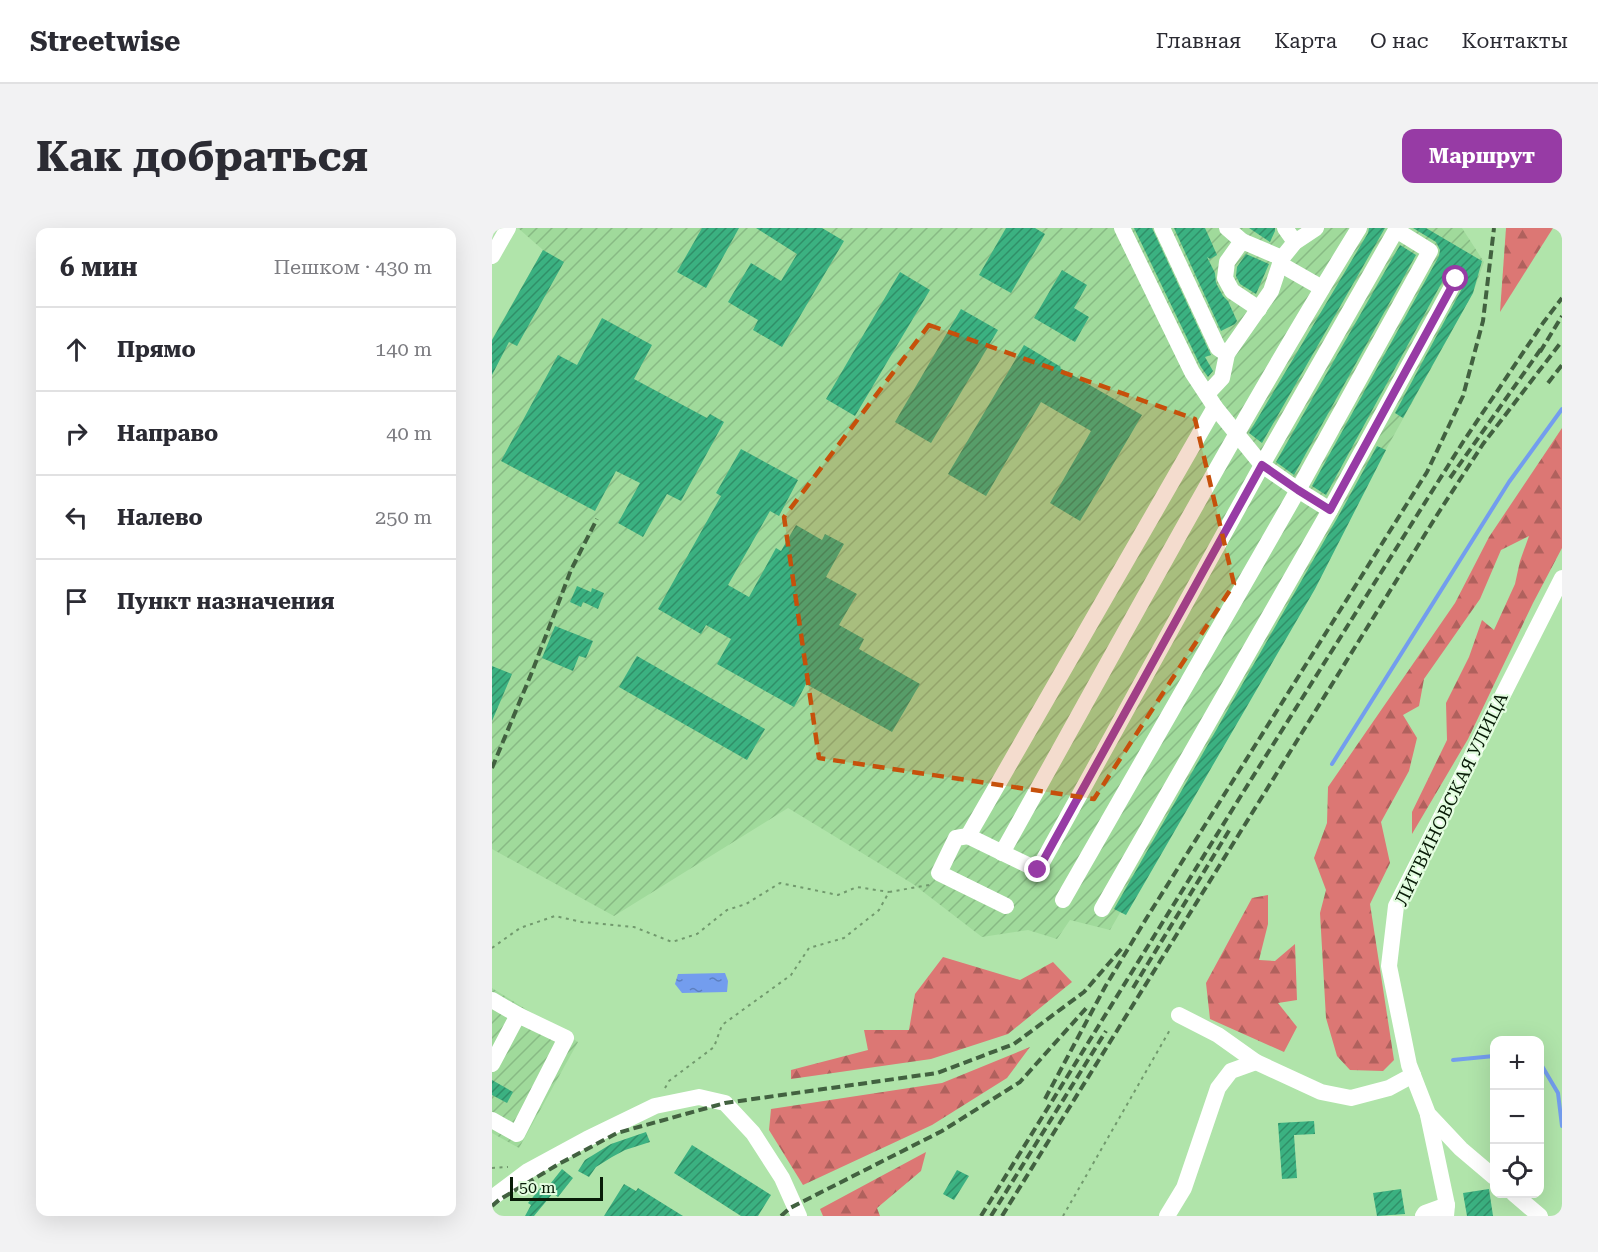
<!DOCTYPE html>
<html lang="ru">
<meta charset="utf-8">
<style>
body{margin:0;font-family:"Roboto Serif",serif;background:#f2f2f3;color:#2b2b33}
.controls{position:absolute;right:18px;bottom:18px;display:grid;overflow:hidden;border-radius:12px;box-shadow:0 6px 24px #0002}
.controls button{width:54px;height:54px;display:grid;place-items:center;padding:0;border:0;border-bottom:2px solid #e1e1e2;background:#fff;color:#2b2b33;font:30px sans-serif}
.scale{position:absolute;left:18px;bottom:15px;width:93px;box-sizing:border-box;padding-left:6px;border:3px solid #081b07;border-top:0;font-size:16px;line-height:21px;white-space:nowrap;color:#081b07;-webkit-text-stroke:4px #e3fde0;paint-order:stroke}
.stop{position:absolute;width:18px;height:18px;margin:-14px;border:4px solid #973ba5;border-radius:50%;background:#fff}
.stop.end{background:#973ba5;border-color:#fff;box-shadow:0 2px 6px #0008}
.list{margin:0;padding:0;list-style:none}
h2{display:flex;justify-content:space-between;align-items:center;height:78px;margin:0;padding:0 24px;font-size:26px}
h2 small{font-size:20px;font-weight:400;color:#7c7c81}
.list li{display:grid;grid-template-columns:39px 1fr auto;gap:18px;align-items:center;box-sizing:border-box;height:84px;padding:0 24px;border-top:2px solid #e1e1e2}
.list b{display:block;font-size:22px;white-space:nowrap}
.list em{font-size:20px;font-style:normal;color:#7c7c81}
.icon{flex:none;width:33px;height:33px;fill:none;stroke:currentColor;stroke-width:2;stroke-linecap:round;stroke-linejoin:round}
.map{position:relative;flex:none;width:1070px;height:988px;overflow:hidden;border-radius:12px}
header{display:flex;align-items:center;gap:36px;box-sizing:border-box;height:84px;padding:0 30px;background:#fff;border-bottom:2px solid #e1e1e2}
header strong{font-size:28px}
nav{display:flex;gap:33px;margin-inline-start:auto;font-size:21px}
.intro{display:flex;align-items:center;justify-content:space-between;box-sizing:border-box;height:144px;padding:0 36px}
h1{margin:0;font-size:42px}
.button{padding:15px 27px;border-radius:12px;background:#973ba5;color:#fff;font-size:21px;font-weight:700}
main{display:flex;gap:36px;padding:0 36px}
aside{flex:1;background:#fff;border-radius:12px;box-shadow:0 6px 24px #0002}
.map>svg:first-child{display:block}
.industrial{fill:url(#industrial-furrows)}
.forest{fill:url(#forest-firs)}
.water{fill:url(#water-ripples)}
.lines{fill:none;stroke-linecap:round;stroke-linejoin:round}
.stream{stroke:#739dee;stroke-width:4}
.building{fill:url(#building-hatch)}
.path{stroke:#71996d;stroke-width:2;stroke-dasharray:3 4.5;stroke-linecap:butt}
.minor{stroke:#fff;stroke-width:16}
.rail{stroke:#426140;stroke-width:4;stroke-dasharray:9 4.5;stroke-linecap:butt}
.route{stroke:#973ba5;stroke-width:8}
.marked{fill:#c6500b;fill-opacity:0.2;stroke:#c6500b;stroke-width:4.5;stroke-dasharray:12 8;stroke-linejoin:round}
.labels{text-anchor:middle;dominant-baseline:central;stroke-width:4.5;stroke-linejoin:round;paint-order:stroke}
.street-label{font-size:18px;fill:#081b07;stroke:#e3fde0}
</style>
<header>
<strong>Streetwise</strong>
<nav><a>Главная</a><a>Карта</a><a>О нас</a><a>Контакты</a></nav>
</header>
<div class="intro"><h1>Как добраться</h1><a class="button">Маршрут</a></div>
<main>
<aside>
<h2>6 мин<small>Пешком · 430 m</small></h2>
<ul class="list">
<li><svg class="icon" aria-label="ahead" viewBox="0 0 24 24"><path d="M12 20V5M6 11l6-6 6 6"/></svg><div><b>Прямо</b></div><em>140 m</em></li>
<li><svg class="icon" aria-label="right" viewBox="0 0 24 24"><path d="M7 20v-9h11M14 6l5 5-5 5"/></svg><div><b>Направо</b></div><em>40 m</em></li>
<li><svg class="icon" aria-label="left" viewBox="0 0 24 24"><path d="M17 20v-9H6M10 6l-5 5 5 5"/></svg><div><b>Налево</b></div><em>250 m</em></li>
<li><svg class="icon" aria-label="arrive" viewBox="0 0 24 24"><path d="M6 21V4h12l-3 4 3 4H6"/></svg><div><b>Пункт назначения</b></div></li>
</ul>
</aside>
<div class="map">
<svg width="1070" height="988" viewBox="0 0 1070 988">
<defs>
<pattern id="industrial-furrows" width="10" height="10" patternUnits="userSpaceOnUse" patternTransform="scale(1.5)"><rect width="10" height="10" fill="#a0da9b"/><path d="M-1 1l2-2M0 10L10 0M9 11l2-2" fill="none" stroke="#88ba84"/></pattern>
<pattern id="forest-firs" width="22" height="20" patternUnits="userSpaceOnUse" patternTransform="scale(1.5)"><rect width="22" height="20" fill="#dc7774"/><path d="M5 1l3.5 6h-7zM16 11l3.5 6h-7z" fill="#b0615d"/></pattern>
<pattern id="water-ripples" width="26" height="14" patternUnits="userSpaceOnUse" patternTransform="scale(1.5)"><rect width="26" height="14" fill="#739dee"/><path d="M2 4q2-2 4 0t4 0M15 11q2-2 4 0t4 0" fill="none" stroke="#5c7fbf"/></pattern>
<pattern id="building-hatch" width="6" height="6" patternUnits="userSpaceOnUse" patternTransform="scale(1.5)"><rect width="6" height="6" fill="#3bb181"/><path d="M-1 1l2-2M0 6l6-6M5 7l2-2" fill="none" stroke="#308f68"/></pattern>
</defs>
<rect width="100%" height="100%" fill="#b0e4aa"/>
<!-- industrial -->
<g class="industrial">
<polygon points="26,0 970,0 992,34 981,65 818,358 618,702 578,692 565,711 536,702 490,709 421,656 296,580 122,688 0,621 0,111 51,22"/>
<polygon points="0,760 86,814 27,920 0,905"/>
</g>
<!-- forest -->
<g class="forest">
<polygon points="1014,0 1061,0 1008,84"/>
<polygon points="1070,200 1070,320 1041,375 976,511 920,606 920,584 955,512 954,475 977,429 990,392 1002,402 1023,356 1028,333 1037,308 1009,322 988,371 932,451 927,478 911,487 925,510 917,543 889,594 898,635 878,676 902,832 891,843 858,842 845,828 834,790 828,685 834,662 822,630 835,595 836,559 963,375 997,309"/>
<polygon points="776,667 776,696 767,732 783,733 803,716 805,772 786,775 805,799 792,824 718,791 714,755 760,670"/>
<polygon points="451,729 528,752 561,734 580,754 516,806 439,831 299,851 299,842 376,822 372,802 417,802 423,766"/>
<polygon points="538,819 515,850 440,897 311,957 277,902 279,881 450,855"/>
<polygon points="434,924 429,943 385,980 388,988 331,988 328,981"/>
</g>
<!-- water -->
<polygon class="water" points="233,745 236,753 235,764 190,765 183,756 186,746"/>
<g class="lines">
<!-- stream -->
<g class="stream">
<polyline points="840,536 1017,254 1070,181"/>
<polyline points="961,832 1002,828"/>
<polyline points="1048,837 1050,838 1066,865 1070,898"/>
</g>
</g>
<!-- building -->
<g class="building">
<polygon points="210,0 247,0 214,60 185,44"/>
<polygon points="264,0 330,0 352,13 290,119 261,102 266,92 236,74 259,35 289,53 305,26"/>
<polygon points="514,0 543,0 553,6 519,65 487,47"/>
<polygon points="642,0 660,0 719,127 713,129 721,143 716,149 709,139"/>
<polygon points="682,0 713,0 725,27 718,31 715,29 723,45 724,55 731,68 736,73 745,93 743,96 729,103"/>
<polygon points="757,0 783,0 783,3 778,14"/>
<polygon points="877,0 893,0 770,215 757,205 876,5"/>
<polygon points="921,0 934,0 990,33 981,65 911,190 903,185 973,55 973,46 968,42 963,41 955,45 834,267 820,258 947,28 948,22 944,14"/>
<polygon points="908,17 924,27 802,247 784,234"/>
<polygon points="51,22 72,34 25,118 17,114 0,147 0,112"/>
<polygon points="754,26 777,36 764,66 748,56 744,48 745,39"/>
<polygon points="570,42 595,57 582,80 597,89 583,114 542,90"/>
<polygon points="408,44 438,62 363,188 334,171"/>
<polygon points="469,81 506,102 439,215 403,194"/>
<polygon points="110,90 160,117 142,151 215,190 218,186 232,194 189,273 175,266 151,309 126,295 148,255 124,243 103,283 9,233 66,127 85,137"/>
<polygon points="532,117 569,139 568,140 650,187 588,293 558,275 599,203 549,174 494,268 456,246"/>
<polygon points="885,218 894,222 823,361 634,687 622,681 847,287"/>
<polygon points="249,221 306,252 287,288 278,283 236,357 257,369 284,320 289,323 304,297 330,312 333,306 352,316 334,349 365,366 347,397 372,411 367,421 428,456 400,504 314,456 302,479 225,436 239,411 214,397 209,406 166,381 229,268 224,265"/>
<polygon points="85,358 99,364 100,360 112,365 106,381 91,374 89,379 78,374"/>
<polygon points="63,398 101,413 94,430 87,428 81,443 50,430"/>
<polygon points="145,428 273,501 255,532 127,459"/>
<polygon points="0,438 20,446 0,493"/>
<polygon points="0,852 21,864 15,875 0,867"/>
<polygon points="822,893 823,906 802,907 805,950 790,951 786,895"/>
<polygon points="154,904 158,914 133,922 120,929 104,939 97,949 86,943 93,932 119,916"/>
<polygon points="200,917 279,967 266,988 249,988 182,945"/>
<polygon points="70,941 81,950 66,969 61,965 42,988 33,988 39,977 36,975 51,957 55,960"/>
<polygon points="465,942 477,948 462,972 451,966"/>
<polygon points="132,956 144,963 146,960 191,988 112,988"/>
<polygon points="909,961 913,986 885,988 881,965"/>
<polygon points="997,961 1001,988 975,988 971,965"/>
</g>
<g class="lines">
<!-- path -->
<g class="path">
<polyline points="0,720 28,700 63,688 90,694 142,699 180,714 205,706 235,682 254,676 288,655 346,667 365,659 397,664"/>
<polyline points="173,860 177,853 222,819 230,797 299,747 317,720 352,710 387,682 397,664 437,657 439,654"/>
<polyline points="0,940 16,939"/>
<polyline points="571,988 679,800"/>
</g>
<!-- minor -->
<g class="minor">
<polyline points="630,0 700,144 723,179 770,237 806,262 838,282"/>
<polyline points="670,0 726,120 735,126"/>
<polyline points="735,0 750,13 790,30"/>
<polyline points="793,0 803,14"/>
<polyline points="750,13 735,34 733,50 740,63 767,81"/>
<polyline points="0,28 16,0"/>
<polyline points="788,36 830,60"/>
<polyline points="715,166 730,150 735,126 779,63 790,30 803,14 824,0"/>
<polyline points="476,608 464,610 447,645 514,678"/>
<path d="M510 625C627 416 741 204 867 0"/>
<polyline points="571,672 806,262 938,23 904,2 770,237 546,642 476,608 723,179"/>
<polyline points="610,681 838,282 964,51"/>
<polyline points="0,772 26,787"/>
<polyline points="687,787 726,807 764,834 829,864 859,870 897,860 921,847"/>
<polyline points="0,836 26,787 74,810 25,906 0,892"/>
<polyline points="936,887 955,977 954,988"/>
<polyline points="1002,949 969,921 936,886 917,837 897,738 904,678 1070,350"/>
<polyline points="1022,966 1048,988"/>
<polyline points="0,970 36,943 95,911 163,878 207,869 233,875 261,905 290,950 307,988"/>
<polyline points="675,988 692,960 726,860 739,843 764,834"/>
<polyline points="931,988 933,985 955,977"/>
</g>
<!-- rail -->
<g class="rail">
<polyline points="1048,124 1070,88"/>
<polyline points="1056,155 1070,137"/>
<polyline points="958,250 1051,118"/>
<polyline points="0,540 40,444 79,342 105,291"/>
<polyline points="641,760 738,601"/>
<polyline points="553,871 613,759 654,691 935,244 971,168 991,93 1002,0"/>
<polyline points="0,978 7,972 65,937 125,905 233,875 445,845 522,816 592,764 631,719"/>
<polyline points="289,988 298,980 450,903 528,854 597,777"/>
<polyline points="489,988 750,566 971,214 1051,95 1070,70"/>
<polyline points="499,988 614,803"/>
<polyline points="510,988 945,287 991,216 1070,113"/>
</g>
</g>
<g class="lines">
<!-- route -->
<polyline class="route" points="546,642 770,237 806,262 838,282 964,51"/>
</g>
<!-- marked area -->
<path class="marked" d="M437 97 703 191 742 356 602 571 327 530 292 289Z"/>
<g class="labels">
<!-- street labels -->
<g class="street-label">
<text transform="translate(959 571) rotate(-64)">ЛИТВИНОВСКАЯ УЛИЦА</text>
</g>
</g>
</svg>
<div class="controls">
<button>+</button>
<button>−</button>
<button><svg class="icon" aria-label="locate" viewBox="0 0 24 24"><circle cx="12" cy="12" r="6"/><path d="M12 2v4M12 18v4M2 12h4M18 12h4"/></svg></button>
</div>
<div class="scale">50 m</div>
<div class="stop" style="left:964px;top:51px"></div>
<div class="stop end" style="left:546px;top:642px"></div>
</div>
</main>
